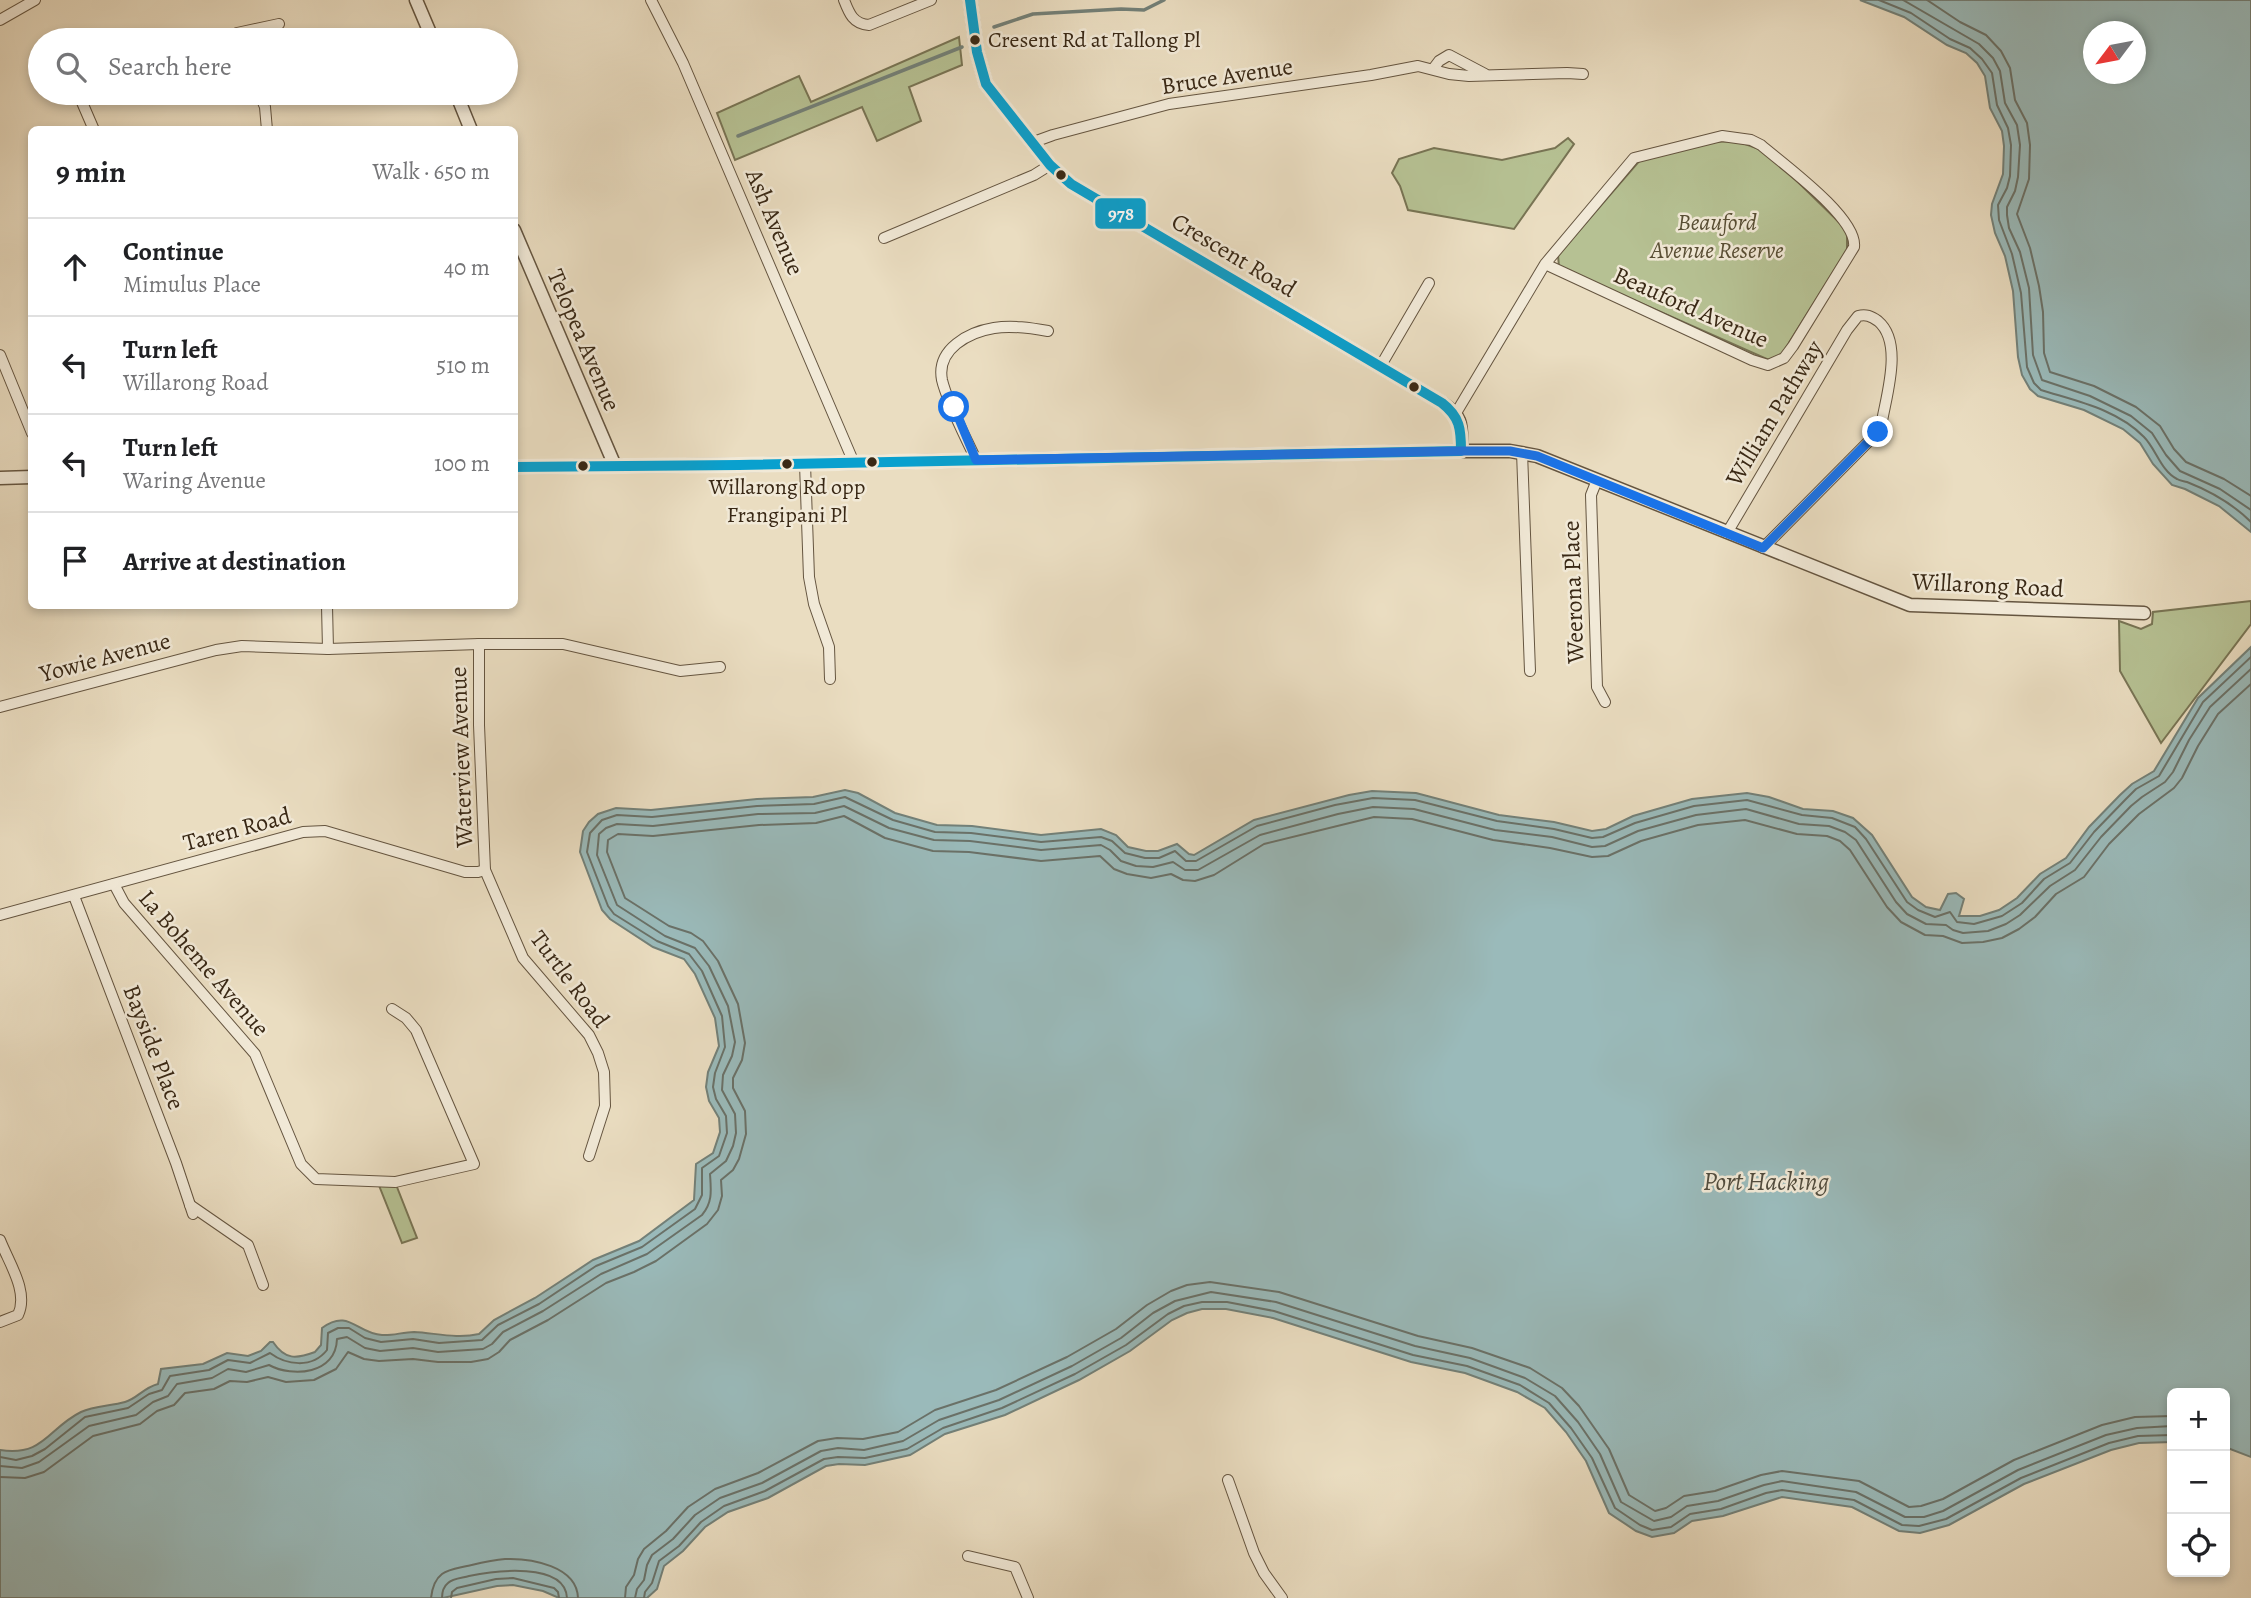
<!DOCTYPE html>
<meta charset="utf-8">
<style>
body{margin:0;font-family:Alegreya,serif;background:#f6f6f6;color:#202124}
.controls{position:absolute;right:21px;bottom:21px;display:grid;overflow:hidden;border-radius:10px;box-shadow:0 4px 10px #0003}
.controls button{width:63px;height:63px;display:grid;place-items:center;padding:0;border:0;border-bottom:2px solid #e0e0e0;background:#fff;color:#202124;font:35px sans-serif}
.compass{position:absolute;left:2083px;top:21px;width:63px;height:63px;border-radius:50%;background:#fff;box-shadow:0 4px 10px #0003;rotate:238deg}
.stop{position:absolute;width:21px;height:21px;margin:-16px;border:5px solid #1a73e8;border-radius:50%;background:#fff}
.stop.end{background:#1a73e8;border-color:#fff;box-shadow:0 2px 7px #0008}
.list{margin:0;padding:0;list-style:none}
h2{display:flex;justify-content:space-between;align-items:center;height:91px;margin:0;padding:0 28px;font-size:30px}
h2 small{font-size:23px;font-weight:400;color:#757577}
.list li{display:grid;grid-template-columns:46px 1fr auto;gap:21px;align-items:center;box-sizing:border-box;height:98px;padding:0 28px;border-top:2px solid #e0e0e0}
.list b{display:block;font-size:26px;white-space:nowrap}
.list p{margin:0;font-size:23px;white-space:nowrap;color:#757577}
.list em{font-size:23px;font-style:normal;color:#757577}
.icon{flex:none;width:38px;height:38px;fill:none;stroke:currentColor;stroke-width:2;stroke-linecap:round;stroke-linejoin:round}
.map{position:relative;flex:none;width:2251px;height:1598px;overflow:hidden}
.search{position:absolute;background:#fff;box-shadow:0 4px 10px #0003;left:28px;top:28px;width:490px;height:77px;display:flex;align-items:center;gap:18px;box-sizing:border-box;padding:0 24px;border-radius:38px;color:#757577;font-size:26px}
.panel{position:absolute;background:#fff;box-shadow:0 4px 10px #0003;left:28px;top:126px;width:490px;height:483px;border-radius:10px}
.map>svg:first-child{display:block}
.green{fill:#b6c193;stroke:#787454;stroke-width:2}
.water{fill:#9ababa;stroke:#738078;stroke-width:2;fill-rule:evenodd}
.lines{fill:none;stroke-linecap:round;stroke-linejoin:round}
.shore{stroke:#6a7168;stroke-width:2}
.stream{stroke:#738078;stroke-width:3.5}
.minor-casing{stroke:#655540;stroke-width:12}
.tertiary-casing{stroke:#655540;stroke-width:15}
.minor{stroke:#f1e9d7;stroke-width:10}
.tertiary{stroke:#f1e9d7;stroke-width:12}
.bus-1-casing{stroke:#f1e9d7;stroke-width:16}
.bus-1{stroke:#09a0ce;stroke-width:10}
.route{stroke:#1a73e8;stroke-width:9}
.bus-dot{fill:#392815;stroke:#f1e9d7;stroke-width:2.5}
.labels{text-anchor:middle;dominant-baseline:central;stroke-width:5;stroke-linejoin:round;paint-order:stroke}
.bus-label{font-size:22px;fill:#392815;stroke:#f1e9d7;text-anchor:start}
.street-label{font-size:24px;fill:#392815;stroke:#f1e9d7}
.park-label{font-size:24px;font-style:italic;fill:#584e34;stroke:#f1e9d7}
.water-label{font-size:26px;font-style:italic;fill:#514c3e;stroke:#f1e9d7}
.line-badge{stroke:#f1e9d7;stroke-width:2.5}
.badge-label{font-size:19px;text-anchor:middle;font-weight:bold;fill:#fff}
</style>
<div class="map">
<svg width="2251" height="1598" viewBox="0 0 2251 1598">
<rect width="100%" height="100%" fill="#eaddc1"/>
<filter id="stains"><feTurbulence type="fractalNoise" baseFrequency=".00286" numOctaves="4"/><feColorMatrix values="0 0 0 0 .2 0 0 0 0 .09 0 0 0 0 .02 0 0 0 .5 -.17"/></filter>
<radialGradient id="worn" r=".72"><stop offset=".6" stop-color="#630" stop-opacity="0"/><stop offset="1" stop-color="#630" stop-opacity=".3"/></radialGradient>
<!-- green -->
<g class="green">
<polygon points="959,37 962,65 909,87 921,121 877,141 862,107 735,160 717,113 799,76 811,102"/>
<polygon points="1568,138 1574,144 1514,229 1408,210 1400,186 1392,173 1399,159 1434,148 1502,160 1555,148"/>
<polygon points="1737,141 1767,152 1847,230 1847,250 1782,354 1769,360 1559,267 1558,255 1641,159 1709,142"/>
<polygon points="2251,601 2251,624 2161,743 2120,671 2119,621 2141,629 2152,624 2153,612"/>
<polygon points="395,1182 417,1238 402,1243 378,1183"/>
</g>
<!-- water -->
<g class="water">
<path d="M1860 0H2251V532L2219 506 2185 489 2172 485 2153 464 2140 443 2123 429 2084 410 2038 396 2030 389 2022 375 2018 357 2013 291 2005 256 1995 233 1991 215 1992 204 2003 174 2004 146 2002 131 1990 108 1985 76 1977 63 1966 53 1947 45 1904 17ZM2094 32H2136V74H2094Z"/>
<path d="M2251 647V1457L2225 1447V1393H2172V1442L2139 1443 2111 1450 2024 1484 1949 1525 1920 1533 1899 1531 1852 1507 1782 1497 1723 1516 1692 1521 1674 1533 1652 1537 1636 1531 1609 1513 1586 1461 1566 1432 1545 1408 1517 1392 1465 1373 1411 1362 1273 1318 1226 1309H1202L1187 1313 1172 1320 1130 1351 1079 1380 1005 1415 945 1434 910 1455 865 1465 839 1464 826 1466 768 1498 728 1512 705 1527 683 1551 664 1566 657 1589 647 1598H559L543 1591 513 1585 497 1586 443 1598H0V1450C44 1457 48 1428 81 1412 94 1406 111 1406 125 1402 138 1398 143 1388 158 1384L161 1369 203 1364 227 1353 248 1356 261 1351 270 1342H273C285 1360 296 1359 315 1352L321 1345 322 1328C349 1308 357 1334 382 1335 392 1336 403 1332 414 1332 435 1333 457 1339 479 1334L494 1320 535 1298 593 1260 639 1241 694 1200 696 1164 713 1153 720 1132 719 1118 709 1101 706 1087 708 1072 719 1046 715 1018 695 974 684 959 653 947 610 919 602 910 580 852 583 831 589 822 598 814 616 808 651 810 757 799 813 797 845 790 858 793 895 813 937 825 972 826 1041 835 1101 829 1116 835 1128 847 1146 851H1158L1177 844 1189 854 1194 855 1254 820 1349 795 1372 791 1416 793 1499 815 1554 822 1592 831 1606 829 1633 816 1692 799 1747 793 1769 797 1803 809 1833 811 1853 818 1872 835 1912 897 1926 907 1940 910 1948 894 1956 893 1964 899 1959 916H1980L1999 910 2017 898 2040 874 2066 858 2089 827 2120 795 2132 784 2154 771 2198 698Z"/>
</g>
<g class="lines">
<!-- shore -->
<g class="shore">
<path d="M1879 0 1911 13 1950 39 1970 48 1982 59 1992 73 1997 105 2008 128 2011 145 2010 176 2007 188 1998 205 1999 220 2012 254 2021 293 2027 367 2034 383 2041 390C2076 401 2117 409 2144 437 2156 449 2161 471 2177 479 2180 481 2184 481 2187 482 2210 491 2234 505 2251 522"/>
<polyline points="1903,0 1979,44 1993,58 2000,71 2005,103 2017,125 2020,145 2018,177 2015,191 2007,207 2007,215 2009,228 2020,252 2029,288 2033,355 2042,380 2090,396 2131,416 2152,433 2166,455 2180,471 2220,489 2251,510"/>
<polyline points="1927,0 1960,22 1986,35 2001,51 2010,68 2015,100 2027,123 2030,145 2029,179 2017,214 2030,248 2039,286 2043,312 2044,353 2050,372 2094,386 2136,407 2160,426 2174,449 2186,462 2224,479 2251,496"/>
<path d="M0 1457 16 1460 32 1456 45 1449 85 1417 128 1408 149 1394 162 1390 170 1376 209 1370 228 1360 250 1363 270 1353C286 1365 312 1369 327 1350L328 1333 338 1328H349L365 1338 381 1342 413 1339 439 1343 482 1340 498 1325 539 1304 596 1266 642 1247 695 1209 702 1195V1168L719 1156 727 1133 726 1116 716 1099 713 1087 715 1073 725 1047 722 1016 702 971 689 954 657 941 614 914 608 906 587 852 590 833 602 820 617 815 652 817 757 806 814 804 845 797 893 820 935 832 971 833 1041 842 1101 837 1112 841 1125 853 1145 858H1159L1175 851 1186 861H1196L1257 826 1335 805 1373 798 1415 800 1497 821 1554 829 1592 838 1603 837 1635 823 1694 806 1747 800 1802 815 1832 818 1855 827 1866 839 1907 902 1918 910 1935 917 1950 912 1957 922 1974 924 2002 916 2022 903 2044 879 2070 863 2094 832 2125 800 2136 789 2159 776 2203 702 2251 657"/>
<path d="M0 1466 22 1468 39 1462 89 1426 136 1415 153 1402 168 1396 177 1384 212 1378 228 1369 246 1372 269 1365C293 1378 336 1374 337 1339L347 1337 365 1348 380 1351 413 1348 438 1352 483 1349 492 1344 503 1332 543 1311 601 1274 647 1254 702 1215C713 1202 711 1190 710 1174L726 1161 733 1146 736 1133 735 1114 722 1090 723 1075 732 1056 735 1042 728 1006 709 966 695 948 665 936 617 905 597 855 599 834 606 828 617 824 653 826 758 814 815 813 844 806 889 828 934 840 970 841 1041 850 1101 845 1110 850 1121 861 1136 866 1153 867 1173 862 1185 870H1198L1260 835 1338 814 1373 807 1414 809 1495 830 1552 837 1592 847 1605 846 1638 831 1696 815 1746 809 1799 824 1829 826 1845 832 1856 840 1896 902 1907 914 1926 924 1946 925 1953 930 1963 933 1988 931 2006 924 2020 915 2050 886 2075 870 2101 837 2131 806 2142 797 2165 782 2173 772 2189 740 2210 707 2251 669"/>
<polyline points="0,1477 25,1478 44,1472 93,1436 140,1424 157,1411 174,1405 185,1393 214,1389 230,1381 247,1382 268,1377 286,1382 314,1380 336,1369 348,1352 364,1359 379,1361 413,1359 438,1362 471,1362 488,1359 499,1352 510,1340 548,1320 606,1283 634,1272 656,1261 707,1224 718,1210 722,1196 721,1180 733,1170 739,1159 746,1134 745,1111 733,1088 733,1078 742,1060 745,1043 738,1004 718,961 703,941 691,933 669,926 625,898 607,852 608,840 618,834 653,836 759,825 816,823 844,816 885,838 933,851 969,852 1041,861 1100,856 1114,869 1127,874 1151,878 1171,874 1183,880 1195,881 1214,875 1264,844 1374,817 1412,819 1493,840 1550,848 1592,857 1608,856 1641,841 1698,825 1745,820 1797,834 1827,836 1840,841 1850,850 1887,907 1901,922 1925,935 1943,936 1962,943 1983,942 2002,938 2019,929 2035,917 2056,894 2084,877 2109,844 2139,814 2174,788 2182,778 2198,746 2218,714 2251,684"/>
<path d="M431 1598C432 1589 434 1580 442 1574 449 1569 459 1568 467 1566 480 1563 492 1560 505 1559 531 1558 577 1566 578 1598"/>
<path d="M442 1598C442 1592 443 1587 448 1583 453 1578 462 1578 469 1576 493 1571 565 1561 567 1598"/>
<polyline points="451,1598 452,1592 457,1588 496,1579 513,1578 554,1588 558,1592 559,1598"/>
<polyline points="625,1598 626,1587 634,1575 638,1559 644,1549 666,1531 688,1507 715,1489 758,1473 818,1441 837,1438 863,1439 898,1432 935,1410 996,1390 1067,1357 1116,1329 1147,1305 1171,1291 1187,1285 1210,1282 1279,1292 1418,1336 1472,1348 1530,1368 1562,1388 1579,1406 1609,1449 1629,1495 1655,1511 1666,1508 1684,1496 1715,1491 1761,1475 1782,1471 1859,1481 1909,1507 1921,1506 1943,1499 2014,1460 2102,1425 2135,1417 2172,1416"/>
<polyline points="635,1598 637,1589 644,1580 647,1565 652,1555 673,1539 695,1515 720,1498 762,1483 821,1451 838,1448 864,1450 903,1441 939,1420 999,1400 1072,1366 1121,1338 1153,1313 1175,1301 1211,1292 1276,1302 1415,1346 1470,1358 1525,1378 1555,1396 1578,1422 1600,1454 1621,1502 1654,1521 1671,1517 1687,1506 1718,1501 1764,1485 1782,1481 1856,1492 1905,1517 1924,1517 1943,1511 2018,1470 2106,1435 2137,1428 2172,1426"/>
<polyline points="644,1598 645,1592 652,1583 659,1561 679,1546 701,1522 724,1506 765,1491 824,1459 838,1457 865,1458 907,1449 943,1428 1002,1408 1075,1374 1126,1345 1168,1314 1184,1306 1202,1302 1227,1302 1274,1311 1413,1355 1467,1366 1520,1385 1549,1403 1571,1428 1592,1458 1615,1508 1640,1525 1652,1530 1671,1527 1690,1514 1721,1509 1766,1493 1782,1490 1854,1500 1902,1525 1919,1526 1946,1519 2021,1478 2109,1443 2138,1436 2172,1435"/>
</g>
<!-- stream -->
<g class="stream">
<polyline points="994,27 1033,14 1121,9 1144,10 1164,0"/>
<polyline points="738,136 962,47"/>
</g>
<!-- minor casing -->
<g class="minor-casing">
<g id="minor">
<polyline points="651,0 683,63 854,463"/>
<path d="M844 0C849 13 853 24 869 25L931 0"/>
<polyline points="0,20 35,0"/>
<polyline points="230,40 237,33 279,24"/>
<polyline points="1433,69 1439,61 1449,55 1485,74"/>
<polyline points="78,93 94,130"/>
<polyline points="259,93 265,107 267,130"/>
<polyline points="1031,143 1053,135 1169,104 1371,75 1418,66 1449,74 1469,76 1567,73 1583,74"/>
<polyline points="884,238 1034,175 1050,165"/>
<polyline points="0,355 32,433"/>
<polyline points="1380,367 1429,283"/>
<path d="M1456 413 1545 264 1634 158 1722 136 1751 140 1761 145C1783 164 1858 218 1854 247L1793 346 1784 358 1768 365 1752 360 1545 264"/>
<polyline points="1522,452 1530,671"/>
<path d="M976 460C966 438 947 402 942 380 936 349 969 332 994 328 1012 325 1031 328 1048 331"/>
<polyline points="805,464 809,577 814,604 829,647 830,679"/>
<polyline points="1597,480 1591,495 1597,687 1605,702"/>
<path d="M1727 533 1847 330 1858 316C1866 314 1871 316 1878 321 1903 342 1887 393 1882 421L1878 432 1763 548"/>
<polyline points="327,606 328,649"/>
<polyline points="479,644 479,725 485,870 523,958 589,1035 598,1053 604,1072 605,1106 589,1156"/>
<polyline points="0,707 216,650 242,646 328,649 479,644 563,644 680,671 720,667"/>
<polyline points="114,884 124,903 255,1054 301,1164 316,1179 395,1182 474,1164 416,1030 406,1018 392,1009"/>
<polyline points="74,896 176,1163 193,1214"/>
<polyline points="0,915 303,832 325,831 465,872 478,872 485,870"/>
<polyline points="190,1205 248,1245 263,1285"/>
<path d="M0 1240C9 1263 29 1292 18 1315L0 1322"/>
<polyline points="1228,1480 1254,1553 1264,1573 1282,1598"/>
<polyline points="968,1556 1015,1567 1028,1598"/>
</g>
</g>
<!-- tertiary casing -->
<g class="tertiary-casing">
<g id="tertiary">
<polyline points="416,0 433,40"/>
<path d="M970 0 977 52 986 84 1050 165 1071 184 1442 403C1464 418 1461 426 1461 451"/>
<polyline points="456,93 471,130"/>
<polyline points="514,230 615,466"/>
<polyline points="514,467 739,465 1461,451 1510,451 1537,456 1910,605 2144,613"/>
<polyline points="0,478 32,477"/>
</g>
</g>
<!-- minor -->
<use href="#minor" class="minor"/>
<!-- tertiary -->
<use href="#tertiary" class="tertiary"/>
<!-- bus-1 casing -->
<g class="bus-1-casing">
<path id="bus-1" d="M514 467 739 465 1461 451C1461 429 1460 417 1442 403L1071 184 1050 165 986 84 977 52 970 0"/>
</g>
<!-- bus-1 -->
<use href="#bus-1" class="bus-1"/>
</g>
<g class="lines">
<!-- route -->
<polyline class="route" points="954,407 976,460 1461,451 1510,451 1537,456 1763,548 1878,432"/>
</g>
<!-- markers -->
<g class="bus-dot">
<circle cx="975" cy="40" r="6"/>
<circle cx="1061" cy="175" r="6"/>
<circle cx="1414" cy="387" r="6"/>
<circle cx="872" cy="462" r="6"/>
<circle cx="787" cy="464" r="6"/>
<circle cx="583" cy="466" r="6"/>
</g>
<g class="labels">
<!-- bus labels -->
<g class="bus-label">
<text x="988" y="40">Cresent Rd at Tallong Pl</text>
<text x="787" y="487" text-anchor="middle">Willarong Rd opp<tspan x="787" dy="28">Frangipani Pl</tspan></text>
</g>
<!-- street labels -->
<g class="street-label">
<text transform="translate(1227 76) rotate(-9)">Bruce Avenue</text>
<text transform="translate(775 222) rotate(67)">Ash Avenue</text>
<text transform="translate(1234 255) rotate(31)">Crescent Road</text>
<text transform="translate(1691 307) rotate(24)">Beauford Avenue</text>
<text transform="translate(584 340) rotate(67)">Telopea Avenue</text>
<text transform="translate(1774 413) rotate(-59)">William Pathway</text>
<text transform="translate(1988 585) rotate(3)">Willarong Road</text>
<text transform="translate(1573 592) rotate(-92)">Weerona Place</text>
<text transform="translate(105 657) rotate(-15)">Yowie Avenue</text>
<text transform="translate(461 757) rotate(-92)">Waterview Avenue</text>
<text transform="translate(237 829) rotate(-15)">Taren Road</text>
<text transform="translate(204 963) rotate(49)">La Boheme Avenue</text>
<text transform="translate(570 979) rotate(53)">Turtle Road</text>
<text transform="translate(154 1047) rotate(69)">Bayside Place</text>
</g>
<!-- park labels -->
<g class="park-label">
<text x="1717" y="222">Beauford<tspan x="1717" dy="28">Avenue Reserve</tspan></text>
</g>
<!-- water labels -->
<g class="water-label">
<text x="1766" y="1181">Port Hacking</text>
</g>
</g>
<rect class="line-badge" x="1094" y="197" width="53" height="33" rx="7" fill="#09a0ce"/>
<g class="badge-label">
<text x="1121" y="220">978</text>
</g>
<rect width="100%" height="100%" filter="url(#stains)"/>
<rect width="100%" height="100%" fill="url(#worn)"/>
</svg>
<div class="controls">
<button>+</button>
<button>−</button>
<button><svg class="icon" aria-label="locate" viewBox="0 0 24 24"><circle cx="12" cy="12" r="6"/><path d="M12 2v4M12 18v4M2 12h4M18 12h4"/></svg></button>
</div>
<svg class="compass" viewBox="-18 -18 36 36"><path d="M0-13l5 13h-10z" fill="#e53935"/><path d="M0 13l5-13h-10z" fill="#757577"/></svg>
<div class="stop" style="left:954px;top:407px"></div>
<div class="stop end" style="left:1878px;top:432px"></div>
<div class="search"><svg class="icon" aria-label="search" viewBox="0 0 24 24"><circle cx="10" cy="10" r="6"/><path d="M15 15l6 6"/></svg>Search here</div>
<section class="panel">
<h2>9 min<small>Walk · 650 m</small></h2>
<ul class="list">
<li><svg class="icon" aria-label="ahead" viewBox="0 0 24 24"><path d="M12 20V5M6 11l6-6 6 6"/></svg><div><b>Continue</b><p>Mimulus Place</p></div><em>40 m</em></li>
<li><svg class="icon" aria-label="left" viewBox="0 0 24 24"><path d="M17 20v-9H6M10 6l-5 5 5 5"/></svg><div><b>Turn left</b><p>Willarong Road</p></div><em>510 m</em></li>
<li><svg class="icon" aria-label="left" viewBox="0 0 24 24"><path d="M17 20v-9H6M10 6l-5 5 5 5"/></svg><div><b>Turn left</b><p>Waring Avenue</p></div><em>100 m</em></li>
<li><svg class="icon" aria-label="arrive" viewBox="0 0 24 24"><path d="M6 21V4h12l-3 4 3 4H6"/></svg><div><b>Arrive at destination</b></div></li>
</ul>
</section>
</div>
